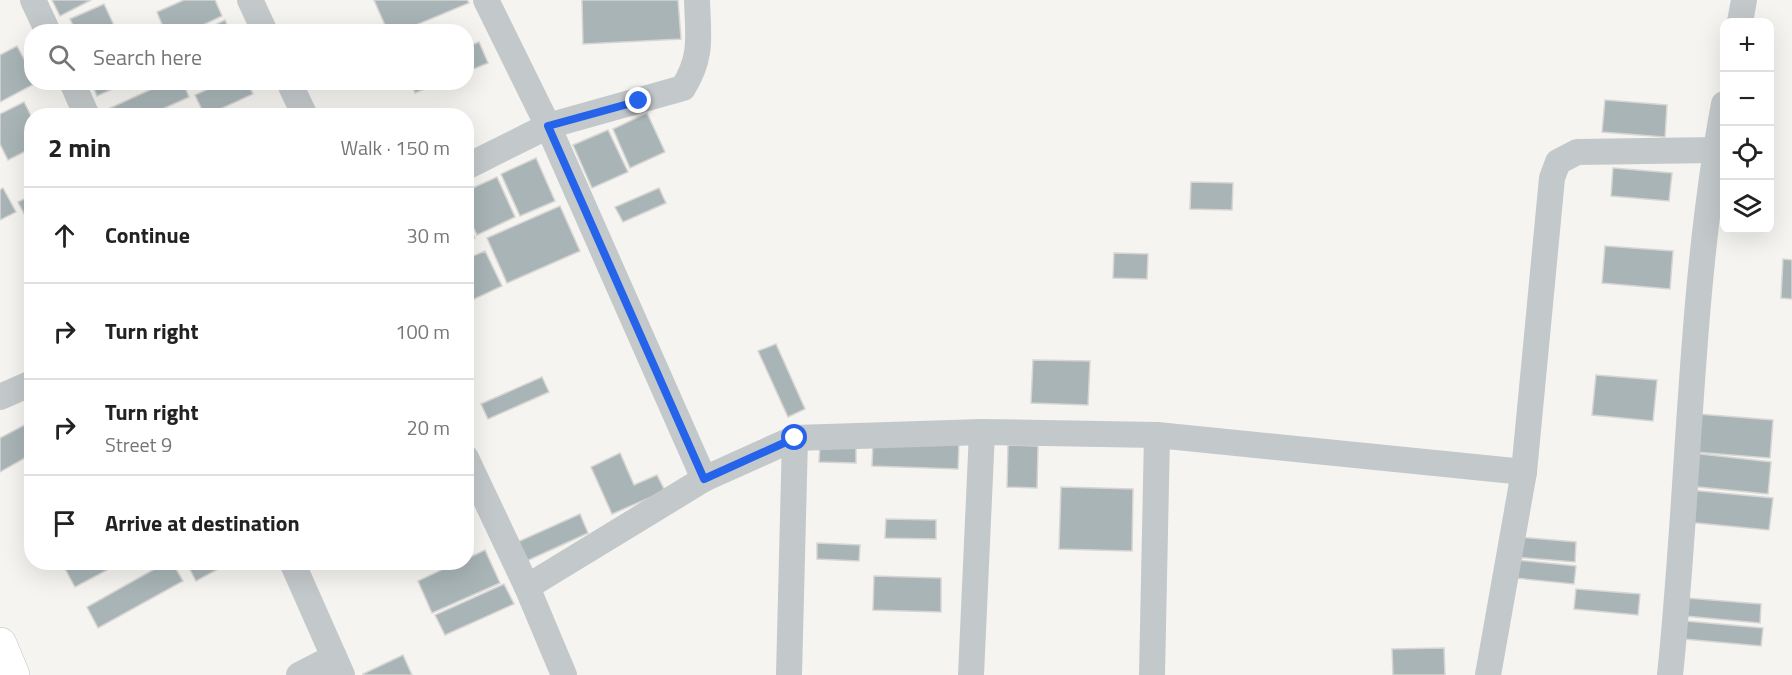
<!DOCTYPE html>
<meta charset="utf-8">
<style>
body{margin:0;font-family:"Titillium Web",sans-serif;background:#f2f2f2;color:#222}
.controls{position:absolute;right:18px;top:18px;display:grid;overflow:hidden;border-radius:12px;box-shadow:0 6px 24px #0002}
.controls button{width:54px;height:54px;display:grid;place-items:center;padding:0;border:0;border-bottom:2px solid #e0e0e0;background:#fff;color:#222;font:30px sans-serif}
.stop{position:absolute;width:18px;height:18px;margin:-14px;border:4px solid #2563eb;border-radius:50%;background:#fff}
.stop.end{background:#2563eb;border-color:#fff;box-shadow:0 2px 6px #0008}
.list{margin:0;padding:0;list-style:none}
h2{display:flex;justify-content:space-between;align-items:center;height:78px;margin:0;padding:0 24px;font-size:26px}
h2 small{font-size:20px;font-weight:400;color:#767676}
.list li{display:grid;grid-template-columns:39px 1fr auto;gap:18px;align-items:center;box-sizing:border-box;height:96px;padding:0 24px;border-top:2px solid #e0e0e0}
.list b{display:block;font-size:22px;white-space:nowrap}
.list p{margin:0;font-size:20px;white-space:nowrap;color:#767676}
.list em{font-size:20px;font-style:normal;color:#767676}
.icon{flex:none;width:33px;height:33px;fill:none;stroke:currentColor;stroke-width:2;stroke-linecap:round;stroke-linejoin:round}
.map{position:relative;flex:none;width:1792px;height:675px;overflow:hidden}
.search{position:absolute;background:#fff;box-shadow:0 6px 24px #0002;left:24px;top:24px;width:450px;height:66px;display:flex;align-items:center;gap:15px;box-sizing:border-box;padding:0 21px;border-radius:24px;color:#767676;font-size:22px}
.panel{position:absolute;background:#fff;box-shadow:0 6px 24px #0002;left:24px;top:108px;width:450px;height:462px;border-radius:24px}
.map>svg:first-child{display:block}
.building{fill:#a8b4b6;stroke:#d6d5d3;stroke-width:1.5}
.lines{fill:none;stroke-linecap:round;stroke-linejoin:round}
.secondary-casing{stroke:#b5bcbf;stroke-width:34}
.minor{stroke:#c3c8ca;stroke-width:26}
.secondary{stroke:#fff;stroke-width:33}
.route{stroke:#2563eb;stroke-width:8}
</style>
<div class="map">
<svg width="1792" height="675" viewBox="0 0 1792 675">
<rect width="100%" height="100%" fill="#f5f4f0"/>
<!-- building -->
<g class="building">
<polygon points="52,0 91,0 60,16"/>
<polygon points="184,0 215,0 222,16 188,32 165,32 157,12"/>
<polygon points="374,0 467,0 469,3 399,32 388,32"/>
<polygon points="582,0 678,0 681,39 583,44"/>
<polygon points="104,4 117,32 76,32 70,19"/>
<polygon points="225,20 230,32 201,32"/>
<polygon points="479,42 488,63 466,72 466,47"/>
<polygon points="17,46 32,74 32,82 36,83 0,102 0,55"/>
<polygon points="91,82 128,82 97,96"/>
<polygon points="167,82 183,82 189,97 147,116 106,116 104,111"/>
<polygon points="223,82 247,82 253,94 205,116 195,95"/>
<polygon points="411,82 441,82 415,93"/>
<polygon points="1605,100 1667,105 1665,137 1602,132"/>
<polygon points="24,102 32,118 32,148 8,160 0,144 0,114"/>
<polygon points="647,113 665,152 630,168 613,129"/>
<polygon points="608,130 628,172 592,188 573,145"/>
<polygon points="536,158 555,201 520,216 501,174"/>
<polygon points="1613,168 1672,173 1669,201 1611,196"/>
<polygon points="497,177 515,217 477,235 466,212 466,191"/>
<polygon points="1191,182 1233,183 1232,210 1190,209"/>
<polygon points="3,188 16,212 0,220 0,190"/>
<polygon points="659,188 666,203 623,222 615,207"/>
<polygon points="32,195 32,229 18,202"/>
<polygon points="560,206 580,251 507,283 487,238"/>
<polygon points="466,219 475,238 466,242"/>
<polygon points="1605,246 1673,251 1670,289 1602,283"/>
<polygon points="485,251 502,286 470,301 466,294 466,259"/>
<polygon points="1114,253 1148,254 1147,279 1113,278"/>
<polygon points="1783,259 1792,260 1792,299 1781,298"/>
<polygon points="776,344 805,409 788,417 758,351"/>
<polygon points="1033,360 1090,361 1088,405 1031,403"/>
<polygon points="1596,375 1657,380 1653,421 1592,415"/>
<polygon points="542,377 549,392 488,419 481,404"/>
<polygon points="1698,414 1773,420 1770,458 1694,452"/>
<polygon points="32,421 32,454 0,472 0,438"/>
<polygon points="873,440 959,443 958,469 872,466"/>
<polygon points="820,445 856,446 856,463 819,462"/>
<polygon points="1008,445 1038,446 1037,488 1007,487"/>
<polygon points="620,453 634,485 657,475 665,491 612,514 591,467"/>
<polygon points="1692,453 1771,462 1768,494 1689,486"/>
<polygon points="1061,487 1133,489 1132,551 1059,549"/>
<polygon points="1690,490 1773,498 1769,530 1687,522"/>
<polygon points="580,514 588,533 522,563 513,544"/>
<polygon points="886,519 936,520 936,539 885,538"/>
<polygon points="1517,537 1576,542 1575,562 1515,557"/>
<polygon points="817,543 860,545 859,561 817,559"/>
<polygon points="485,550 500,583 432,613 418,581 458,562 466,562 466,559"/>
<polygon points="1517,560 1576,566 1574,584 1515,578"/>
<polygon points="68,562 105,562 109,569 75,587 63,565"/>
<polygon points="167,562 172,562 183,581 98,628 87,607"/>
<polygon points="186,562 231,562 196,581"/>
<polygon points="874,576 941,578 941,612 873,610"/>
<polygon points="504,584 514,604 445,635 435,615"/>
<polygon points="1576,589 1640,594 1638,615 1574,609"/>
<polygon points="1686,598 1761,604 1760,623 1685,616"/>
<polygon points="1685,621 1763,628 1761,646 1684,639"/>
<polygon points="1444,648 1445,675 1393,675 1392,649"/>
<polygon points="403,655 412,675 363,675 363,674"/>
</g>
<g class="lines">
<!-- secondary casing -->
<g class="secondary-casing">
<polyline id="secondary" points="0,644 13,675"/>
</g>
<!-- minor -->
<g class="minor">
<polyline points="33,0 48,32"/>
<polyline points="250,0 265,32"/>
<polyline points="486,0 548,126 704,479"/>
<polyline points="1740,22 1744,0"/>
<polyline points="72,82 87,116"/>
<polyline points="289,82 305,116"/>
<path d="M466 167 548 126 683 88C703 56 698 36 697 0"/>
<polyline points="0,397 32,383"/>
<polyline points="466,458 527,587 564,675"/>
<polyline points="292,562 342,675"/>
<polyline points="527,587 704,479 795,438 982,432 1157,435 1524,472"/>
<polyline points="299,675 334,657"/>
<polyline points="789,675 795,438"/>
<polyline points="971,675 982,432"/>
<polyline points="1152,675 1157,435"/>
<polyline points="1488,675 1524,472 1552,178 1558,162 1577,152 1716,150"/>
<path d="M1670 675C1690 485 1689 292 1724 104"/>
</g>
<!-- secondary -->
<use href="#secondary" class="secondary"/>
</g>
<g class="lines">
<!-- route -->
<polyline class="route" points="639,101 548,126 704,479 795,438"/>
</g>
</svg>
<div class="controls">
<button>+</button>
<button>−</button>
<button><svg class="icon" aria-label="locate" viewBox="0 0 24 24"><circle cx="12" cy="12" r="6"/><path d="M12 2v4M12 18v4M2 12h4M18 12h4"/></svg></button>
<button><svg class="icon" aria-label="layers" viewBox="0 0 24 24"><path d="M12 4l9 5-9 5-9-5zM3 14l9 5 9-5"/></svg></button>
</div>
<div class="stop" style="left:795px;top:438px"></div>
<div class="stop end" style="left:639px;top:101px"></div>
<div class="search"><svg class="icon" aria-label="search" viewBox="0 0 24 24"><circle cx="10" cy="10" r="6"/><path d="M15 15l6 6"/></svg>Search here</div>
<section class="panel">
<h2>2 min<small>Walk · 150 m</small></h2>
<ul class="list">
<li><svg class="icon" aria-label="ahead" viewBox="0 0 24 24"><path d="M12 20V5M6 11l6-6 6 6"/></svg><div><b>Continue</b></div><em>30 m</em></li>
<li><svg class="icon" aria-label="right" viewBox="0 0 24 24"><path d="M7 20v-9h11M14 6l5 5-5 5"/></svg><div><b>Turn right</b></div><em>100 m</em></li>
<li><svg class="icon" aria-label="right" viewBox="0 0 24 24"><path d="M7 20v-9h11M14 6l5 5-5 5"/></svg><div><b>Turn right</b><p>Street 9</p></div><em>20 m</em></li>
<li><svg class="icon" aria-label="arrive" viewBox="0 0 24 24"><path d="M6 21V4h12l-3 4 3 4H6"/></svg><div><b>Arrive at destination</b></div></li>
</ul>
</section>
</div>
